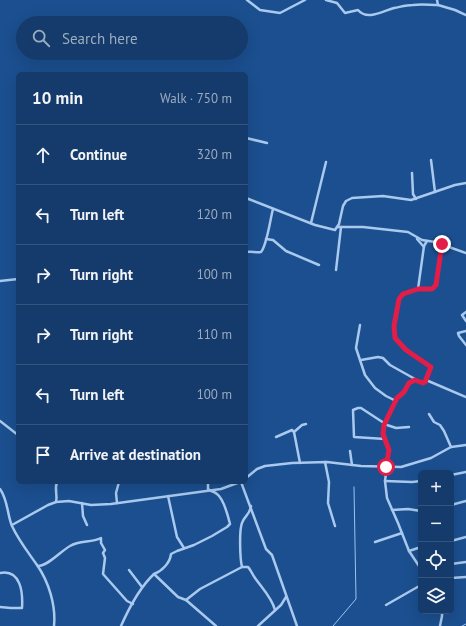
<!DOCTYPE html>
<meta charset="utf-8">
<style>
body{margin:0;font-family:"PT Sans",sans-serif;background:#1d4271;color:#f1f3f6}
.controls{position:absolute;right:12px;bottom:12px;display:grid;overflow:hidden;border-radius:6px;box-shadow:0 4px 16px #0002}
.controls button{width:36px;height:36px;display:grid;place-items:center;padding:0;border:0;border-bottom:1px solid #33557e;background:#143b6b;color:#f1f3f6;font:20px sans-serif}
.stop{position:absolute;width:12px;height:12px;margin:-9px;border:3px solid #e11d48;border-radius:50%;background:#fff}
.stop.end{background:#e11d48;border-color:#fff;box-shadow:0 1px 4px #0008}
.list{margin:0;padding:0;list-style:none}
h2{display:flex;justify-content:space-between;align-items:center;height:52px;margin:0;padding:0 16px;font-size:17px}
h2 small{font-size:13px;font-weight:400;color:#9dadc1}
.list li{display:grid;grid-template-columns:26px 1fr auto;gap:12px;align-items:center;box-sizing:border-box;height:60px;padding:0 16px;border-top:1px solid #33557e}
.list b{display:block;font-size:15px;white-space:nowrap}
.list em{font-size:13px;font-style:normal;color:#9dadc1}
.icon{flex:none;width:22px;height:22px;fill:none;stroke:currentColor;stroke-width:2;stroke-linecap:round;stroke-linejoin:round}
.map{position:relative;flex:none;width:466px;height:626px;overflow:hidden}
.search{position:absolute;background:#143b6b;box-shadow:0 4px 16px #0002;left:16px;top:16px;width:232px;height:44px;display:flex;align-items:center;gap:10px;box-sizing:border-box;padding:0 14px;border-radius:22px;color:#9dadc1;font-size:15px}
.panel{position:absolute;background:#143b6b;box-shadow:0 4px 16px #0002;left:16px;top:72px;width:232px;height:412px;border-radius:6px}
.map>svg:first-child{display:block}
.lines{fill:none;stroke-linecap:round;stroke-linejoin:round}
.stream{stroke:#9cc4f0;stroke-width:1}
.street{stroke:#a9c9ee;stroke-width:2.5}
.route{stroke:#e11d48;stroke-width:5}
</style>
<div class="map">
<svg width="466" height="626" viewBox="0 0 466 626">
<rect width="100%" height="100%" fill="#1b4f8f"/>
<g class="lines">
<!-- stream -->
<g class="stream">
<polyline points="333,626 356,599 354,487"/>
<polyline points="462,626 466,624"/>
</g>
<!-- street -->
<g class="street">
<polyline points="247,0 260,10 280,13 305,0"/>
<path d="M326 0 337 3 345 13 358 10C367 21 383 11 394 8 400 7 406 5 413 5 421 4 430 5 438 5"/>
<polyline points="437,0 438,5 455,10 466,15"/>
<polyline points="246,138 267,143"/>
<polyline points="431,160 435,192"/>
<polyline points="412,173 413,194 416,199"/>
<polyline points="246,198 315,225 335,230 339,224 343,206 346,201 352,198 383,196 411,200 455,185 466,183"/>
<polyline points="311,223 326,162"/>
<polyline points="337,227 363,227 408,232 422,240 435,242 466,253"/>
<polyline points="266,239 273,240 286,251 319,265"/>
<polyline points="417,239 424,247"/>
<path d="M246 252C252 251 256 253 261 252 267 245 270 220 273 209"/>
<polyline points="336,270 341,227"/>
<polyline points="0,281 18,279"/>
<polyline points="418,289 424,246 427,241"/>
<polyline points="466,312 462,315 466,321"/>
<polyline points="360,325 356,348 365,375 375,388 386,396 396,401"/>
<polyline points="466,331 458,333 459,336 466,345"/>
<polyline points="361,360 378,357 383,358 390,365 415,379"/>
<polyline points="426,380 466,397"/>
<polyline points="429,414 434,422 440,425 444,431 451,447"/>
<polyline points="0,421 18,435"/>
<polyline points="276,437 292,430 294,432"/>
<polyline points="385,439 354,437 353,410 358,408 361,408 387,425 396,428 409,427"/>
<polyline points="350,451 352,465"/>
<polyline points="325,462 329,482 328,503 335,526"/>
<polyline points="300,463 294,432 302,425 306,424"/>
<polyline points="451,475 466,472"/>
<polyline points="246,478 257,469 265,466 292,463 327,462 361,466 401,467 431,458 451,447 466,445"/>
<polyline points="385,481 412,482 421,481"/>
<polyline points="241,482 266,549 272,555 297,626"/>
<path d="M0 489C8 500 7 514 12 526 19 541 28 552 37 565 49 582 56 606 54 626"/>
<polyline points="168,496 177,537 184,548"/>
<path d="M56 502C58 495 54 490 57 482"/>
<polyline points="82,503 83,516 87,525"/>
<polyline points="117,503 116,493 119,482"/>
<polyline points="451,505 466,501"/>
<polyline points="392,510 408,509 421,511"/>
<polyline points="12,525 48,505 56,502 69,501 91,505 111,504 221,489 240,482"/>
<polyline points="451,541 466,537"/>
<polyline points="375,542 402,533"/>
<polyline points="409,551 421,547"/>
<polyline points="451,564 466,562"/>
<path d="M38 566C48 566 61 551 70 546 80 540 91 543 101 538V543L105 550 103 553 105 558 103 574 127 601 133 604"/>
<path d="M242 567H248C251 570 252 574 255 578 262 588 272 598 275 610"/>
<path d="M421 569 409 551 398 523 387 498 385 481 389 450 383 431 384 425 397 398 404 392 409 383 415 380 423 383 425 382 431 367C420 358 405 352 397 340 392 333 396 301 402 295 410 289 423 289 433 289L436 285 442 244"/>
<polyline points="129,570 142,587"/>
<path d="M0 573C21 569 23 593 22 608H11L0 607"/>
<path d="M154 574C162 571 170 563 171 554L177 551 194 545 212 536 227 527 230 524C228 516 224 499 217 494 214 491 211 492 208 489V482"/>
<polyline points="451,578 466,577"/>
<polyline points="386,605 421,585"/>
<path d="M121 626C129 608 139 588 154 574L178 597 186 600"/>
<path d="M216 626 186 600 200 589 242 567C240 559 239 530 242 523 244 516 250 515 251 506"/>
<polyline points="258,626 281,605 286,597"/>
<polyline points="440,626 442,616 442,611"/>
</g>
</g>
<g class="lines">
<!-- route -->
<polyline class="route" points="386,467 389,450 383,434 384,425 397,398 404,392 409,383 415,380 423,383 425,382 431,367 406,350 395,338 394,326 399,299 403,294 418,289 432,289 436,285 442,244"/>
</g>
</svg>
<div class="controls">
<button>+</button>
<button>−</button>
<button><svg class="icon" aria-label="locate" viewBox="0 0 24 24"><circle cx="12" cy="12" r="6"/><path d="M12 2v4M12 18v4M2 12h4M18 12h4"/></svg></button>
<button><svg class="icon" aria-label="layers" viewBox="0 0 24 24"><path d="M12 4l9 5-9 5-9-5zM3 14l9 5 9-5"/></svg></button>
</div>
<div class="stop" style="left:386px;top:467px"></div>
<div class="stop end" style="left:442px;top:244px"></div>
<div class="search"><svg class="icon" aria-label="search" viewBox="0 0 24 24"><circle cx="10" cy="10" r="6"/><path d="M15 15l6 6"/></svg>Search here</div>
<section class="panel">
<h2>10 min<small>Walk · 750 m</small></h2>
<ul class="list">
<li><svg class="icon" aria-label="ahead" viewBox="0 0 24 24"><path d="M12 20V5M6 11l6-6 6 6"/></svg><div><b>Continue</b></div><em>320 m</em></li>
<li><svg class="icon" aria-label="left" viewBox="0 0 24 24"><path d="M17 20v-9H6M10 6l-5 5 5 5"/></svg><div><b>Turn left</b></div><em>120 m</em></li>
<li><svg class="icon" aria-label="right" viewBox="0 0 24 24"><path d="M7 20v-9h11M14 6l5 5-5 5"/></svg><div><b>Turn right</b></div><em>100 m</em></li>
<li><svg class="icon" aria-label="right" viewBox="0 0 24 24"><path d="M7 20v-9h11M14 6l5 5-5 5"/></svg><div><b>Turn right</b></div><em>110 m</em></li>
<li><svg class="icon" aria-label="left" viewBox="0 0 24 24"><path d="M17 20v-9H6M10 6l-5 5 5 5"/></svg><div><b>Turn left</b></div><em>100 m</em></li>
<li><svg class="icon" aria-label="arrive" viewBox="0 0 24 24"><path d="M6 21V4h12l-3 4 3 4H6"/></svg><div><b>Arrive at destination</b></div></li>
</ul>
</section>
</div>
